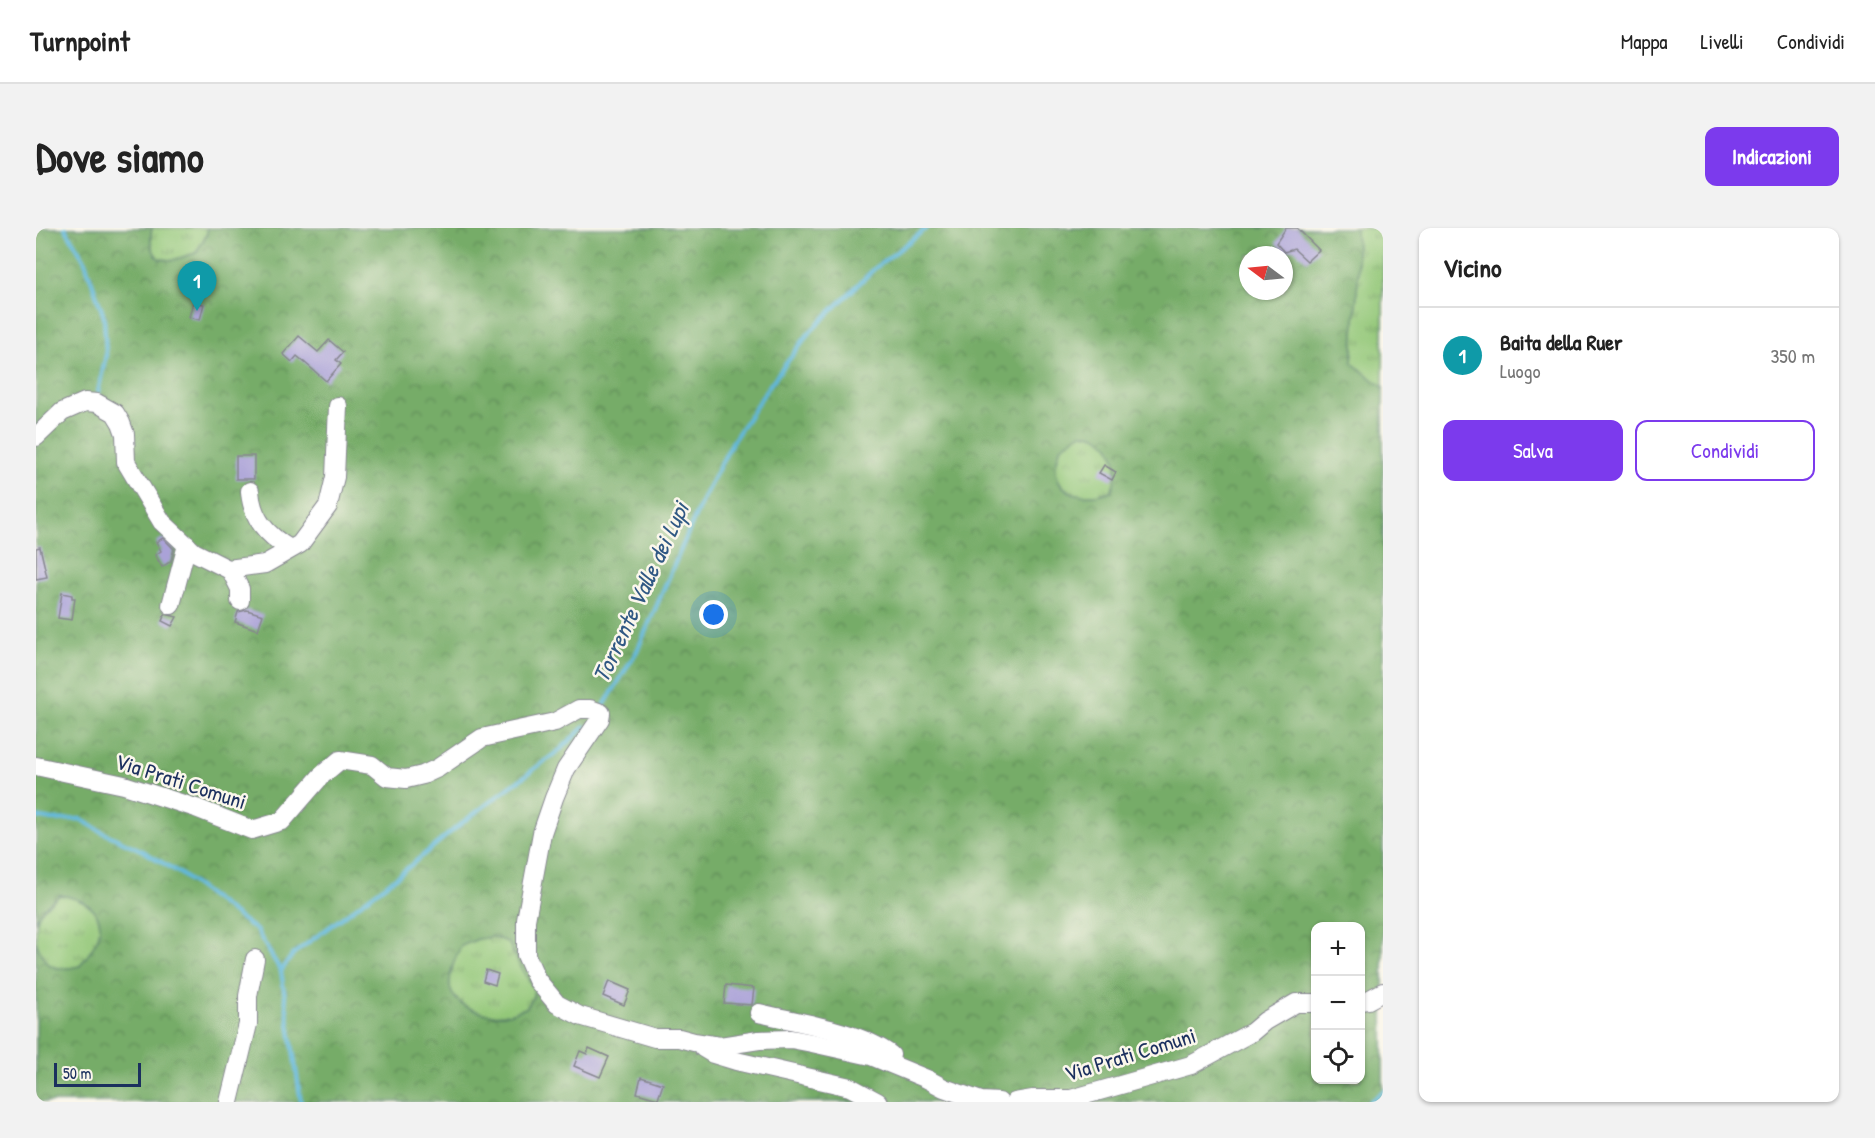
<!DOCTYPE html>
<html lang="it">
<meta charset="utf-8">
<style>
body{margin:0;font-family:"Patrick Hand",sans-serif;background:#f2f2f2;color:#222}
.controls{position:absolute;right:18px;bottom:18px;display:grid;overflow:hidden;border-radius:12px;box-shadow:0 2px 4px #0004}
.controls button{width:54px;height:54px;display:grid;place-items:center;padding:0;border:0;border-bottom:2px solid #e0e0e0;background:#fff;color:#222;font:30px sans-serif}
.compass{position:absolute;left:1203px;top:18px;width:54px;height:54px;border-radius:50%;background:#fff;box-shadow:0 2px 4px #0004;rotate:286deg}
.scale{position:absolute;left:18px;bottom:15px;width:87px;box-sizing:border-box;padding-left:6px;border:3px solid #1b2f5e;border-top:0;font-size:16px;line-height:21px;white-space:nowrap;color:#1b2f5e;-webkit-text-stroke:4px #fbf7ec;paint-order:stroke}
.you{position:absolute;left:678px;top:387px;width:21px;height:21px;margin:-15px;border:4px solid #fff;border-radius:50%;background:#1a73e8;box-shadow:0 0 0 9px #1a73e833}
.badge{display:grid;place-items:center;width:39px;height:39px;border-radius:50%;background:#7c3aed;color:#fff;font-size:20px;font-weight:700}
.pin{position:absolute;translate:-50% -50px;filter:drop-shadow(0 2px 3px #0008)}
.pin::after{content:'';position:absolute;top:32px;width:21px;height:18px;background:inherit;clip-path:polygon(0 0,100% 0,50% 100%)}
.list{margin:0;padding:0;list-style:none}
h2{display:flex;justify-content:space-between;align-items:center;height:78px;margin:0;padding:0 24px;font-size:26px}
h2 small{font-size:20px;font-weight:400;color:#767676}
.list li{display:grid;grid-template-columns:39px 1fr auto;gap:18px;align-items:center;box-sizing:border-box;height:96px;padding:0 24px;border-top:2px solid #e0e0e0}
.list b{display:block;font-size:22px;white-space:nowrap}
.list p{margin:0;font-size:20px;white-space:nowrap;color:#767676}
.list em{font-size:20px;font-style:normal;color:#767676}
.actions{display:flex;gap:12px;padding:18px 24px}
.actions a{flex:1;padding:14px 0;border:2px solid #7c3aed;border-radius:12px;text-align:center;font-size:21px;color:#7c3aed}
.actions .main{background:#7c3aed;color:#fff}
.icon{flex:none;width:33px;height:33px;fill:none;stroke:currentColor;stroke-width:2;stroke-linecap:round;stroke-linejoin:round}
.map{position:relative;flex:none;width:1347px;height:874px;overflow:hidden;border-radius:12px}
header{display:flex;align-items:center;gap:36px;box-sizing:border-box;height:84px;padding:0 30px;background:#fff;border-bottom:2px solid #e0e0e0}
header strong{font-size:28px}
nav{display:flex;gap:33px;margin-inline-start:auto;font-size:21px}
.intro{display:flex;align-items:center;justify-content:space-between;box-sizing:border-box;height:144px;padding:0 36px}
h1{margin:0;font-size:42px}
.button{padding:15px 27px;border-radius:12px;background:#7c3aed;color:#fff;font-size:21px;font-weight:700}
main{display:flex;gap:36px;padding:0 36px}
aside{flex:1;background:#fff;border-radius:12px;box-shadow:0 2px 4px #0004}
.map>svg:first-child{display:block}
.grass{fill:url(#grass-tufts);stroke:#577b6b;stroke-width:1.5}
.forest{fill:url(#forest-crowns);stroke:#486e63;stroke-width:1.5;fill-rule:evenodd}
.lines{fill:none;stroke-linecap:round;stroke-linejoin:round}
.stream{stroke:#61b8de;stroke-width:4}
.building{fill:#aaa2d8}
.minor-casing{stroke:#86868f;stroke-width:20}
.minor{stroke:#fff;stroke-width:18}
.labels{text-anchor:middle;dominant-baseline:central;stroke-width:5;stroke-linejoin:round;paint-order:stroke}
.street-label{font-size:22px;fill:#1b2f5e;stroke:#fbf7ec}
.water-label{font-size:24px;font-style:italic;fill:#305884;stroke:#fbf7ec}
</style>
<header>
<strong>Turnpoint</strong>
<nav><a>Mappa</a><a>Livelli</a><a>Condividi</a></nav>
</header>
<div class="intro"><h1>Dove siamo</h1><a class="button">Indicazioni</a></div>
<main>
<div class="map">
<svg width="1347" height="874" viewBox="0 0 1347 874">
<defs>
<pattern id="grass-tufts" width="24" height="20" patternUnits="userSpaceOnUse" patternTransform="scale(1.5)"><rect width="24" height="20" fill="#93c778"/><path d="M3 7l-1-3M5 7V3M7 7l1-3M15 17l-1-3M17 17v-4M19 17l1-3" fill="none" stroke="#77a266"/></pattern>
<pattern id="forest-crowns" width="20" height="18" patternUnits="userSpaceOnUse" patternTransform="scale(1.5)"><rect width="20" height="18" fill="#76ac68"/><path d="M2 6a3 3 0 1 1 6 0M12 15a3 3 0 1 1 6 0" fill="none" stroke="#608c59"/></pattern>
</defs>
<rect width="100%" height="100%" fill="#fbf7ec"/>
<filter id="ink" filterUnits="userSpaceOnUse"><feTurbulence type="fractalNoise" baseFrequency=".0167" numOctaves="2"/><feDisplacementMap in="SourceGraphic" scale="12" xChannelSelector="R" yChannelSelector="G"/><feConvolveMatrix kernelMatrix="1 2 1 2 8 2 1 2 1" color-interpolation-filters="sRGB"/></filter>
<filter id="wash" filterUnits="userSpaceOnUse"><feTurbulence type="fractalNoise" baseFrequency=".008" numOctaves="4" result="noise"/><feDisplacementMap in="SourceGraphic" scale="24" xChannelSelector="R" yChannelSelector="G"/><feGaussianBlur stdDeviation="1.35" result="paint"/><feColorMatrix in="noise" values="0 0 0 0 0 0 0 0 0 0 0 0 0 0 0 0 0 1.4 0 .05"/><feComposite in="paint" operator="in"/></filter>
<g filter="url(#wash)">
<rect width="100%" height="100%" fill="#f2dec0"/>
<!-- grass -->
<g class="grass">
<path d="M116 0H171V5L160 25 137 32 123 31C115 22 113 13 116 0Z"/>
<polygon points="1320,0 1347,0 1347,159 1316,135 1322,50"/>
<path d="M1046 205C1052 206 1060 207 1065 210 1082 223 1084 244 1075 263 1055 270 1025 271 1020 244 1018 237 1023 227 1024 220Z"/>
<path d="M24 667C44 670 69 681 63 705 61 717 50 729 44 738 17 745 0 736 0 705 0 699 0 692 3 687 8 678 17 673 24 667Z"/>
<path d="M457 709 472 714 486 742 498 759 497 770 490 780C483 782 475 786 467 787 450 788 416 779 414 758 413 744 419 731 425 718L442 711Z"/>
</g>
<!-- forest -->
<path class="forest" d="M0 0H116C113 12 115 22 123 31L137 32 160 25 171 6V0H1320L1322 50 1316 135 1347 159V874H0V713C8 738 17 745 44 738 50 729 61 717 63 705 69 681 44 670 24 667 14 675 2 682 0 695ZM1212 27H1248V63H1212ZM1046 205C1052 206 1060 207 1065 210 1082 223 1084 244 1075 263 1055 270 1025 271 1020 244 1018 237 1023 227 1024 220ZM1280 698H1324V852H1280ZM457 709 472 714 486 742 498 760 497 770 490 780C483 782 475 786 467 787 450 788 416 779 414 758 413 743 419 731 425 718L442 711Z"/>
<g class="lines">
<!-- stream -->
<g class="stream">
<polyline points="29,0 48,31 68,89 70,127 62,164"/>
<polyline points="567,479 601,423 668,268 697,213 733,158 773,105 838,41 891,0"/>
<polyline points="0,589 16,592 44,591 68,605 107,623 142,644 220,702 245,743 265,874"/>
<polyline points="245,743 257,726 363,647 427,594 525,521 549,498"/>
<polyline points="1333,874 1347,863"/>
</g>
</g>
<g id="blocks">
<!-- building -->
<g class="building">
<polygon points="1250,0 1261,0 1283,22 1271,33 1258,21 1248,24 1240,15"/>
<polygon points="157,74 168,76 164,92 153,89"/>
<polygon points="263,108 282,124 293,112 307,124 300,132 305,136 290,153 261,128 256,134 247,126"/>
<rect x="200" y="228" width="18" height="23"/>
<polygon points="1068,237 1080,244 1076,252 1063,245"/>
<polygon points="127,310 138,321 135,333 126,339 119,327 125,323 120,314"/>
<polygon points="4,319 11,349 0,351 0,320"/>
<polygon points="26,365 36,367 36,370 39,370 36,392 22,390"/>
<polygon points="211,382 227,387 222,402 199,394 202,384"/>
<polygon points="129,386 141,389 136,398 126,393"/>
<polygon points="450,742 462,746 459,757 447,753"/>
<polygon points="573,753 594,762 588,777 567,768"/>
<polygon points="690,757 718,760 716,777 688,775"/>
<polygon points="553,820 573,829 564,849 538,838 544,823 551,826"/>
<polygon points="605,849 627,856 622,871 601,865"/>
</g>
</g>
</g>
<g filter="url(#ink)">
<use href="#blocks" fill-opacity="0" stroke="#86868f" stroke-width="1.5"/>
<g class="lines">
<!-- minor casing -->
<g class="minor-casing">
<g id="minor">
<polyline points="0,209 26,184 49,174 61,175 79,185 85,195 89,206 90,234 126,294 158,324 192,341 229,336 264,316 292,278 299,249 302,178"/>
<path d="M214 263C216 291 231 307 254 321"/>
<polyline points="194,341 204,361 204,373"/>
<polyline points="135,377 151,317"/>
<polyline points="0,538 88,557 160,580 216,602 246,593 285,548 304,532 336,537 351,549 370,551 387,547 402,540 446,510 519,494 543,481 554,481 565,485 564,491 530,541 518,570 506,605 490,692 490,727 501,752 521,776 544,788 619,810 643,810 658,814 684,818 723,812 755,811 776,815 835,828 891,851 908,860 945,873 963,874"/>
<polyline points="1324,773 1332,772 1347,764"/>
<path d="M723 785C761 794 824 803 855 827"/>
<polyline points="667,820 677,826 700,833 814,859 842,874"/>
<polyline points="193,874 212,796 212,768 219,731"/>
<polyline points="979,874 997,871 1035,871 1155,837 1216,804 1229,793 1260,775 1280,775"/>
</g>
</g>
<!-- minor -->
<use href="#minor" class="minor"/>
</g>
</g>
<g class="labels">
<!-- street labels -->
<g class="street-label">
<text transform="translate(145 553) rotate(18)">Via Prati Comuni</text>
<text transform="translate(1094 826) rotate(-17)">Via Prati Comuni</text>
</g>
<!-- water labels -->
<g class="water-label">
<text transform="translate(604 364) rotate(-65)">Torrente Valle dei Lupi</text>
</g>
</g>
</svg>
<div class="controls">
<button>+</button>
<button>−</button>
<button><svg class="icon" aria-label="locate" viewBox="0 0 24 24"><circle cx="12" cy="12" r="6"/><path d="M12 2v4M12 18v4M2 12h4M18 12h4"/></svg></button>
</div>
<svg class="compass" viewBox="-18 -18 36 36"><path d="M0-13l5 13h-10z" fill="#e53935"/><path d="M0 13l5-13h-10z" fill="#767676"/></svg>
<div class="scale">50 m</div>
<div class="you"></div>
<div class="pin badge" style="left:161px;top:83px;background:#0f9aa8">1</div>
</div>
<aside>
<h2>Vicino<small></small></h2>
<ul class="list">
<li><span class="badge" style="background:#0f9aa8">1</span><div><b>Baita della Ruer</b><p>Luogo</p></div><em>350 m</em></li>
</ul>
<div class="actions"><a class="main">Salva</a><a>Condividi</a></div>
</aside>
</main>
